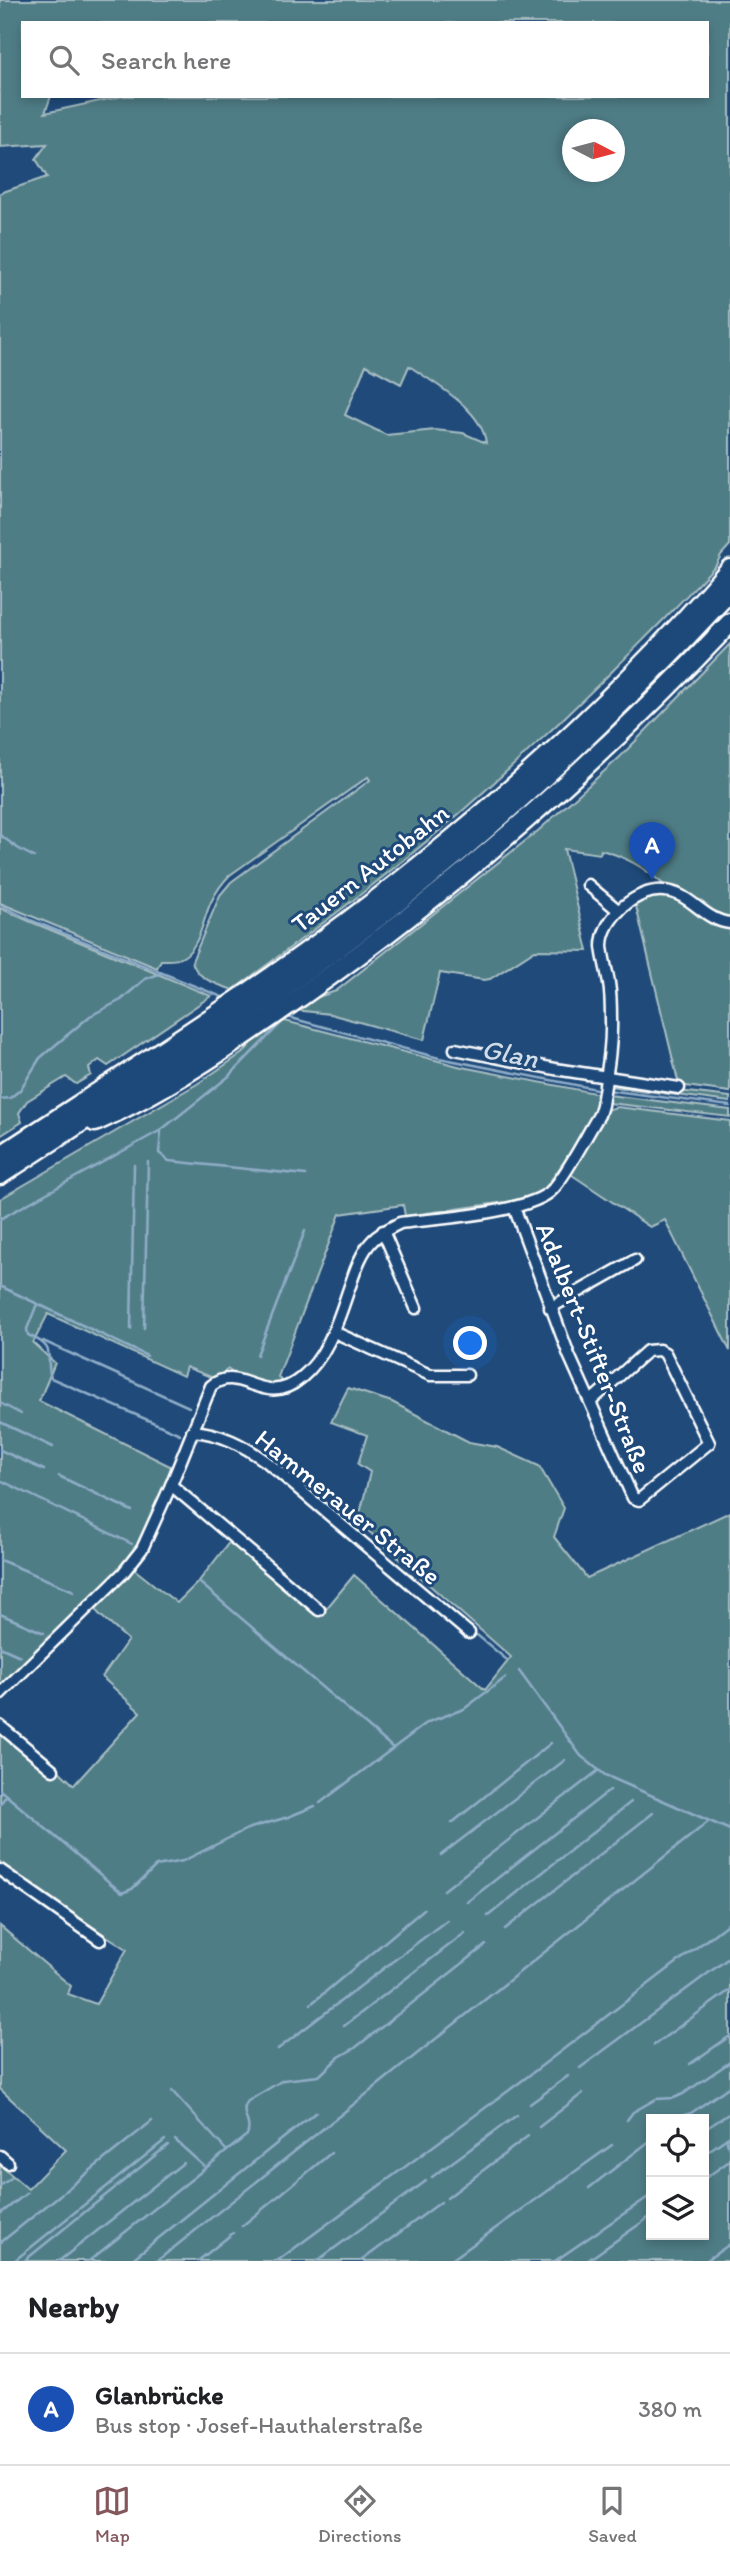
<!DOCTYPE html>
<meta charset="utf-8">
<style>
body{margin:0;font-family:Itim,sans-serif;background:#f6f6f6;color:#202124}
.controls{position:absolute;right:21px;bottom:21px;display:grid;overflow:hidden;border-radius:0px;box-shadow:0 4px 10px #0003}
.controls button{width:63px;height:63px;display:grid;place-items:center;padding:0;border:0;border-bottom:2px solid #e0e0e0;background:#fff;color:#202124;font:35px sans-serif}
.compass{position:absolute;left:562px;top:119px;width:63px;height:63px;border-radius:50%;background:#fff;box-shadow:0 4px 10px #0003;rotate:96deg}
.you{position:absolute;left:471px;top:1344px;width:24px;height:24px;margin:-18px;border:5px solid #fff;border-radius:50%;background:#1a73e8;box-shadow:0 0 0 10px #1a73e833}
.badge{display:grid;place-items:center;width:46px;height:46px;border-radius:50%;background:#84575d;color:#fff;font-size:23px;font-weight:700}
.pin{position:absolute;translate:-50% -58px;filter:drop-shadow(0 2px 4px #0008)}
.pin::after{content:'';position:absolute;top:37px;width:24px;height:21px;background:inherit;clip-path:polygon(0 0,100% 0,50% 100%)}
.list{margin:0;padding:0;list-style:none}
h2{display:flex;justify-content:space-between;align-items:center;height:91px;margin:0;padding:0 28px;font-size:30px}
h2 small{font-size:23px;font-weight:400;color:#757577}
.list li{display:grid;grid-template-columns:46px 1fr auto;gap:21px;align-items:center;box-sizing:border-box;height:112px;padding:0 28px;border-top:2px solid #e0e0e0}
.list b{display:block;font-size:26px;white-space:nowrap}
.list p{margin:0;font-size:23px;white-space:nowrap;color:#757577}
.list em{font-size:23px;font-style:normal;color:#757577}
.icon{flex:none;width:38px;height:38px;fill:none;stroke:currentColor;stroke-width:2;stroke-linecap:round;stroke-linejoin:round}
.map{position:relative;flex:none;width:730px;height:2261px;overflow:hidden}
.search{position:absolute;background:#fff;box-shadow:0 4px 10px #0003;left:21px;right:21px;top:21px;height:77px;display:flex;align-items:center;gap:18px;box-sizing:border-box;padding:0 24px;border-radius:0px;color:#757577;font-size:26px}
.sheet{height:203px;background:#fff}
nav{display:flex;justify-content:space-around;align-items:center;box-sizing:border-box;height:98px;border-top:2px solid #e0e0e0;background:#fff;font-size:19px;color:#757577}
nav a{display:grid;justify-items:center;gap:4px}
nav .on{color:#84575d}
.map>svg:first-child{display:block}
.green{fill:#507d86;stroke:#a8bec2;stroke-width:2;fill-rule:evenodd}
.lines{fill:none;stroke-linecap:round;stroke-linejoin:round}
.stream{stroke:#8fadc7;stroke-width:2.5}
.minor-casing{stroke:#fff;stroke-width:15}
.motorway-casing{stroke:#fff;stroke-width:23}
.minor{stroke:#1f4a7a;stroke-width:10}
.motorway{stroke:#1f4a7a;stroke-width:18}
.labels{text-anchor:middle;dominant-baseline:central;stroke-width:6;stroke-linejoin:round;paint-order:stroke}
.street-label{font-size:26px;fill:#fff;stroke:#1f4a7a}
.water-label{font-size:28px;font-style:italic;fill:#d0dde8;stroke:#1f4a7a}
</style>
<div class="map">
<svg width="730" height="2261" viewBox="0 0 730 2261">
<rect width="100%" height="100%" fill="#1f4a7a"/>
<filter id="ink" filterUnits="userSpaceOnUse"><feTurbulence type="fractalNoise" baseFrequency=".0143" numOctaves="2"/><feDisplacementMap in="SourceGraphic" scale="14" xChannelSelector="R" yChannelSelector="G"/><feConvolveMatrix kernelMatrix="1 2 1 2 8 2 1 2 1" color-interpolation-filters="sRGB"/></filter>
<g filter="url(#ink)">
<!-- green -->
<g class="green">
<path d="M0 0H730V545L721 555 716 565C635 651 549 735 460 813 388 876 310 933 233 990 217 984 196 979 192 961L220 895 231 882 370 780 368 777 230 875C222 883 216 892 211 902 203 919 200 947 183 957 176 961 169 960 161 960L157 968 0 903V193L47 177 36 159 47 144 0 147ZM23 23H707V96H123L45 113 51 96H23ZM572 130H614V172H572ZM366 365 401 384 409 366C435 384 482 409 486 443L463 433 435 430 386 435 345 415Z"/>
<path d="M730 644V1092L679 1085 635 902 645 897 664 894 663 884C645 868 624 856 601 850L600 854 564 849 588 951 535 950 490 979 484 980 440 973 424 1040 330 1014 295 1010 312 999 336 991 539 830 620 757Z"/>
<polygon points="0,908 29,921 211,996 108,1066 99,1060 89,1068 91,1075 76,1084 66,1077 27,1101 19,1113 22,1122 0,1136"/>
<polygon points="281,1020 462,1067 600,1094 600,1102 569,1155 543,1191 528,1199 405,1216 403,1205 340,1214 278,1377 284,1384 264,1383 232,1373 228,1369 216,1379 186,1367 183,1376 48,1314 33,1343 55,1363 39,1401 174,1468 141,1543 130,1559 0,1686 0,1199 197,1084 244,1052 258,1036"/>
<polygon points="609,1079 653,1088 730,1097 730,1102 608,1086"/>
<polygon points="609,1095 730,1110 730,1117 609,1103"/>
<polygon points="617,1107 730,1121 730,1351 665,1220 650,1227 569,1173 606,1110"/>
<path d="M348 1388 392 1402 469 1442 497 1447 539 1466 564 1508 554 1537 587 1578 730 1512V2261H0V2165L28 2189 66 2150 0 2089V1926L71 1986 68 1994 96 2004 127 1949 0 1868V1731L55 1775 59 1771 74 1785 140 1712 102 1677 128 1640 99 1614 96 1610 97 1606 134 1569 177 1603 199 1581 231 1540 321 1615 354 1575 485 1690 511 1657 358 1522 370 1472 358 1464 367 1435 331 1422ZM651 2119H704V2235H651Z"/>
</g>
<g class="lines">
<!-- stream -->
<g class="stream">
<polyline points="0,835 19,849 34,857"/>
<polyline points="0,905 33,921 222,997"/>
<polyline points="607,1090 730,1106"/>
<polyline points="0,1099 10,1098 20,1090 40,1058 90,1016 121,1000 145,979 162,973"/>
<polyline points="161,1132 159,1153 169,1161 306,1175"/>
<polyline points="0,1219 161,1130 228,1077 287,1017 439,1058 601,1090"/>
<polyline points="0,1286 147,1356"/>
<path d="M37 1304 27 1329 28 1335C59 1348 44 1355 51 1378L180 1434"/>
<polyline points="144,1328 148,1162"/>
<polyline points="131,1329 134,1165"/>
<polyline points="43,1341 189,1407"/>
<polyline points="257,1355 305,1231"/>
<polyline points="0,1403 21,1414"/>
<polyline points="0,1422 53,1447"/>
<polyline points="0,1450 44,1470"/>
<polyline points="59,1476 132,1511"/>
<polyline points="0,1480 132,1544"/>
<polyline points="0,1560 74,1591"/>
<polyline points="200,1583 393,1748"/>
<polyline points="0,1614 44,1633"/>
<polyline points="477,1635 507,1660"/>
<polyline points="0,1647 20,1656"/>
<polyline points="519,1671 581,1756 605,1775 730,1830"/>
<polyline points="0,1790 122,1893 132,1889 156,1866 183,1861 247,1829 288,1817 315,1806"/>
<polyline points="320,1803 428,1722 464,1709 505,1678"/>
<polyline points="0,1804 6,1796"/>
<polyline points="452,1823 551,1743"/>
<polyline points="441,1855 565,1760"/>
<polyline points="444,1890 599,1770"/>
<polyline points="467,1902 610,1790"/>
<polyline points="488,1916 631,1802"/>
<polyline points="505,1929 653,1813"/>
<polyline points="311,2004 424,1909"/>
<polyline points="344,2026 465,1933"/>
<polyline points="654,2045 730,1990"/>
<polyline points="278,2049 447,1920"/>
<polyline points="690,2064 730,2036"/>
<polyline points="580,2068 730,1957"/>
<polyline points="172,2091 226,2150"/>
<polyline points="530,2104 568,2076"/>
<polyline points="672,2119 691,2113 730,2086"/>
<polyline points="627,2120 633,2112 656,2099 674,2098 683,2094 730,2062"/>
<polyline points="539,2127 583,2093"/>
<polyline points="704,2130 730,2113"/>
<polyline points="727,2138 727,2143 730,2148"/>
<polyline points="175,2140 206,2168"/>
<polyline points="704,2154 730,2136"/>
<polyline points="432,2177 517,2115"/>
<polyline points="704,2179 728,2162"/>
<polyline points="0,2186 11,2178"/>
<polyline points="589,2188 651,2140"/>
<polyline points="447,2198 528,2136"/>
<polyline points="0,2214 27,2193"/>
<polyline points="242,2226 331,2153"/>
<polyline points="0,2243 152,2121"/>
<polyline points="707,2260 730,2244"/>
<polyline points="14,2261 165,2140"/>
<polyline points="24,2261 168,2145"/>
<polyline points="59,2261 183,2163"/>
<path d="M89 2261 247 2135C253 2122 238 2112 248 2101L283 2080 319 2076 339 2057 355 2048 486 1945"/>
<polyline points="130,2261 316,2112"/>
<polyline points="157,2261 708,1822"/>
<polyline points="198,2261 233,2233"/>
<polyline points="277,2261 523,2080 730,1922"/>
<polyline points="317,2261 426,2181"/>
<polyline points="361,2261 441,2202"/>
<polyline points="450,2261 612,2145"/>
<polyline points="555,2261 651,2195"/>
<polyline points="587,2261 651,2216"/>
</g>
<!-- minor casing -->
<g class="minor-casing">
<g id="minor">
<polyline points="588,885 619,911"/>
<polyline points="455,1049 555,1069 679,1088"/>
<polyline points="514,1207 569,1355 633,1498 639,1500 709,1443 665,1353 659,1350 647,1351 591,1401"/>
<polyline points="383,1231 416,1308"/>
<polyline points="550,1308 635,1260"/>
<polyline points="334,1332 430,1375 467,1375"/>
<path d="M192 1431C221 1433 243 1445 267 1462L469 1633"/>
<polyline points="171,1485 319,1610"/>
<path d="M0 1694 123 1573 142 1549 171 1485 211 1386C240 1362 264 1410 301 1378 330 1354 339 1316 351 1283 356 1268 362 1251 373 1240 381 1232 390 1228 400 1223 434 1219 532 1213 553 1189 568 1172 586 1136 599 1115L602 1105C606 1077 612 1049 611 1020 611 1008 611 995 609 983 607 971 603 958 602 946 602 918 637 888 664 891 690 892 704 921 730 923"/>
<polyline points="0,1726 53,1770"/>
<polyline points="0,1870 100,1940"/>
<polyline points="0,2156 8,2163"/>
</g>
</g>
<!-- motorway casing -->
<g class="motorway-casing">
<g id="motorway">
<path d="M95 1122C169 1089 237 1041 303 995 460 885 598 762 730 623"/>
<path d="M0 1156C107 1086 217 1017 320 942 469 833 610 708 730 569"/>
<path d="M0 1175C134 1087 272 1002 398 902 517 808 626 703 730 591"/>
</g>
</g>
<!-- minor -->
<use href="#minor" class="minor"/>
<!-- motorway -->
<use href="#motorway" class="motorway"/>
</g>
</g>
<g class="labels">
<!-- street labels -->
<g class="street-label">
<text transform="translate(370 868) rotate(-38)">Tauern Autobahn</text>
<text transform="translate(594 1348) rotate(68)">Adalbert-Stifter-Straße</text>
<text transform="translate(348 1507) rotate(39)">Hammerauer Straße</text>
</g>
<!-- water labels -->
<g class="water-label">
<text transform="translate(510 1053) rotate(11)">Glan</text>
</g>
</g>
</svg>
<div class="controls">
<button><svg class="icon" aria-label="locate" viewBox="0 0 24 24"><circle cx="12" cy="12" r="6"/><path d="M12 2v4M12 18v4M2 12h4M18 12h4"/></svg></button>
<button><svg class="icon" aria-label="layers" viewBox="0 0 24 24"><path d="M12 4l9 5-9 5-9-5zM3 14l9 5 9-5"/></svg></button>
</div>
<svg class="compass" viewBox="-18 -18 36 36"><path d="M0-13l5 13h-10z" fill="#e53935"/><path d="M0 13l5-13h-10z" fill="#757577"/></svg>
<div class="you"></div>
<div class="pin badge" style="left:652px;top:880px;background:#1a4fb4">A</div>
<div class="search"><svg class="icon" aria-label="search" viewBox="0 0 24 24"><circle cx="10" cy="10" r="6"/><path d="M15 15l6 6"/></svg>Search here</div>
</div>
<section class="sheet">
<h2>Nearby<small></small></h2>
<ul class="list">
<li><span class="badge" style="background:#1a4fb4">A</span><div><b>Glanbrücke</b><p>Bus stop · Josef-Hauthalerstraße</p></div><em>380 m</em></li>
</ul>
</section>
<nav>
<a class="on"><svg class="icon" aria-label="map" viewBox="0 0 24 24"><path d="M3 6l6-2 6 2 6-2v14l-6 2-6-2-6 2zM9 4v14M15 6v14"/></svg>Map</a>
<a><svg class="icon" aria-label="directions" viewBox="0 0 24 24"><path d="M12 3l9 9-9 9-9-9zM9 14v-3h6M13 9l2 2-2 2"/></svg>Directions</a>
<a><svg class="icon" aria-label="saved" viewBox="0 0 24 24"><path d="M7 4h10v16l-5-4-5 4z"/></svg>Saved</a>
</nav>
